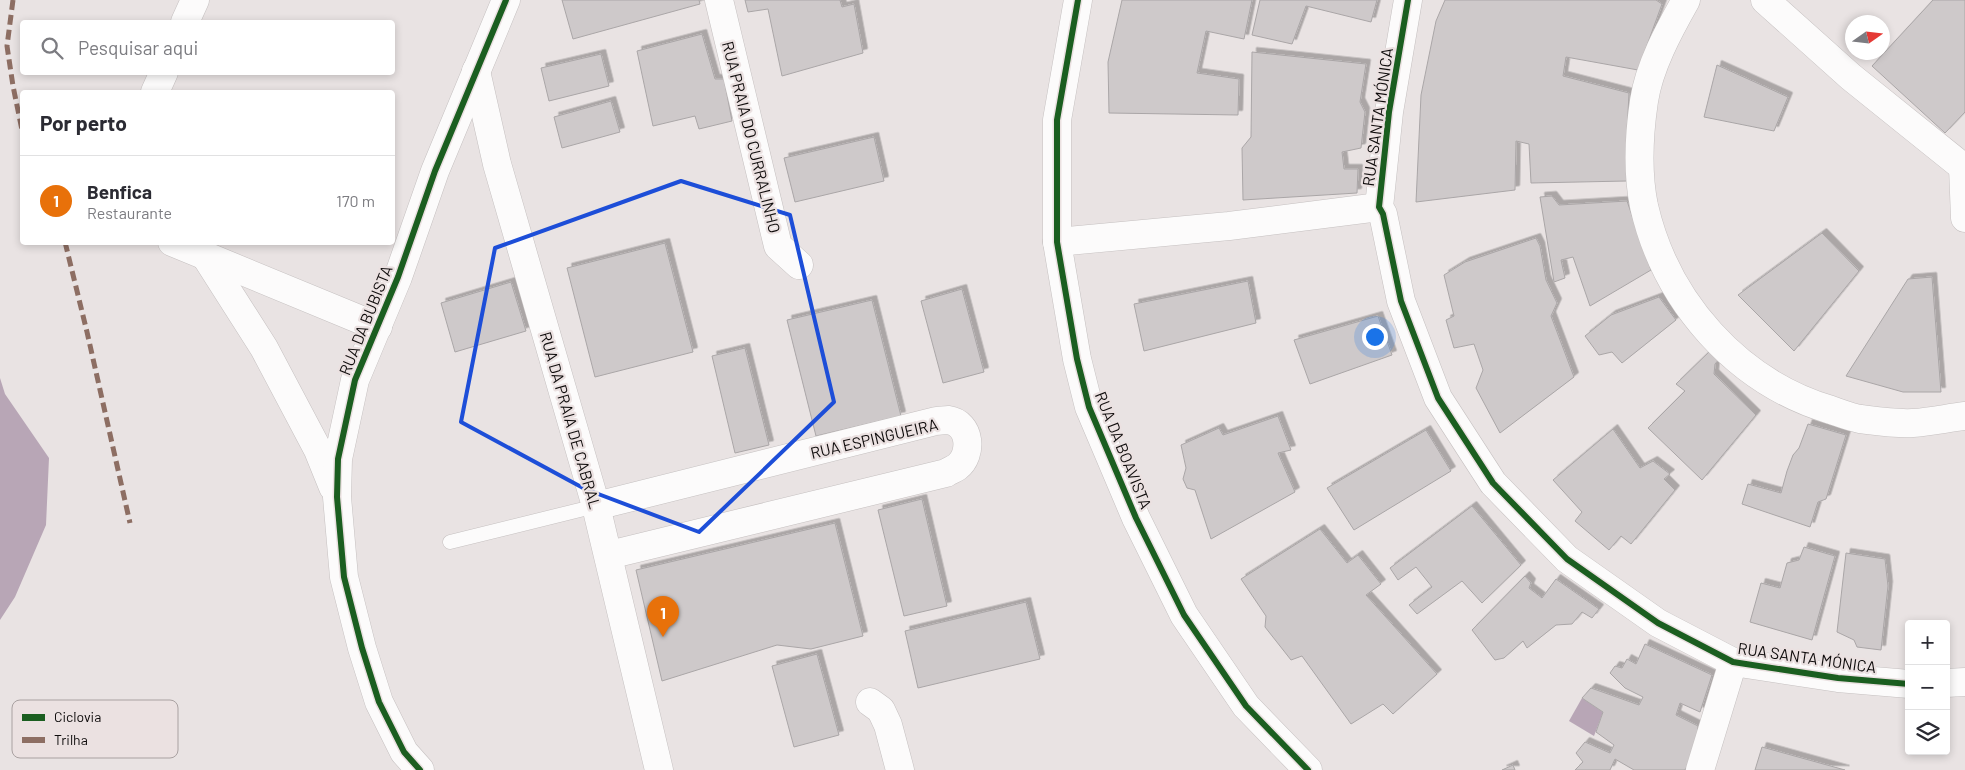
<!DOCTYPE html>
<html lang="pt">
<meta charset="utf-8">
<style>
body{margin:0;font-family:Barlow,sans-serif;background:#f2f2f3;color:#2b2b33}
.controls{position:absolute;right:15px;bottom:15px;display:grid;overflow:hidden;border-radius:5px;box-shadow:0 2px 8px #0003}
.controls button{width:45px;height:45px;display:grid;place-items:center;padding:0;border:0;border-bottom:1px solid #e1e1e2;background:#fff;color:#2b2b33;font:25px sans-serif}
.compass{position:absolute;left:1845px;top:15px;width:45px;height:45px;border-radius:50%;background:#fff;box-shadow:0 2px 8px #0003;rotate:76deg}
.you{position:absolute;left:1374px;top:336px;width:18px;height:18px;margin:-12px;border:4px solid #fff;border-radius:50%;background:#1a73e8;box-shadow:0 0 0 8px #1a73e833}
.badge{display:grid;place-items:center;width:32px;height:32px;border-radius:50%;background:#111827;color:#fff;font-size:16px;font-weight:700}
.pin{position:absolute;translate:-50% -41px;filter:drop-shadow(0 1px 2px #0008)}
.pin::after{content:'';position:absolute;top:26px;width:18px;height:15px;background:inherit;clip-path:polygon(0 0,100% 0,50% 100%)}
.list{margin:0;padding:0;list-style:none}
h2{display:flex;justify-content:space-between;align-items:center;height:65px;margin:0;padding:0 20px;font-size:21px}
h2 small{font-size:16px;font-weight:400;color:#7c7c81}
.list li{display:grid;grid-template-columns:32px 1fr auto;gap:15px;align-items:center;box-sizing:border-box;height:90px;padding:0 20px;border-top:1px solid #e1e1e2}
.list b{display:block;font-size:19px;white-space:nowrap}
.list p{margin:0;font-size:16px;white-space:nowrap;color:#7c7c81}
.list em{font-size:16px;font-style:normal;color:#7c7c81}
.icon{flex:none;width:28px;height:28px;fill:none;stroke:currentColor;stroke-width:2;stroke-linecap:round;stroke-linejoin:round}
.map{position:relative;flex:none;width:1965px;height:770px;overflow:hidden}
.search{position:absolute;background:#fff;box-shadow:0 2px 8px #0003;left:20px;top:20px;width:375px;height:55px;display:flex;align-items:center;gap:12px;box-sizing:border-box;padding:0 18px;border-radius:5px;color:#7c7c81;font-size:19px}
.panel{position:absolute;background:#fff;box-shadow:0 2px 8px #0003;left:20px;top:90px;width:375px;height:155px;border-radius:5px}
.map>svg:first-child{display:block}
.water{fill:#b8a6b6}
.building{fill:#cec9ca;stroke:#aaa6a7;filter:url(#shadow)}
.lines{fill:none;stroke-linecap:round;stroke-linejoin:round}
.lane-casing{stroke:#c5c0c0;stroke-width:15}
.street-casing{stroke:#c5c0c0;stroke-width:29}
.lane{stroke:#fcfbfb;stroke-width:14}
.street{stroke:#fcfbfb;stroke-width:28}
.quiet{stroke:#8d6e63;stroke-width:5;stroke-dasharray:10 5;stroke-linecap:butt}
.cycleway-casing{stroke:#ebe1e1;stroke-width:9}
.cycleway{stroke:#1b5e20;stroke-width:6}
.marked{fill:none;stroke:#1d4ed8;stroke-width:4;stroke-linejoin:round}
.labels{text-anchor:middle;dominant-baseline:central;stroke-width:4.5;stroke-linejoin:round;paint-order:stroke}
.street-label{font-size:16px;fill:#0e0b0b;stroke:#ebe1e1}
.key{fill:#ebe1e1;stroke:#a9a1a1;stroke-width:1}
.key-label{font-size:14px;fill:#0e0b0b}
</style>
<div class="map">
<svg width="1965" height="770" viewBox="0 0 1965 770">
<defs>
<filter id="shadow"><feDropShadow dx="4.5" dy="-4.5" stdDeviation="0" flood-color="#0004"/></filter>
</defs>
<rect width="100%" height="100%" fill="#e9e3e3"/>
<!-- water -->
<g class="water">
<polygon points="0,378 5,394 49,458 46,525 15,597 0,620"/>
<polygon points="1582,698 1603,712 1594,736 1569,721"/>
</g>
<!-- building -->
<g class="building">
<polygon points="562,0 699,0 700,4 573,39"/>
<polygon points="745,0 840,0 842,7 854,4 863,53 782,76 768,9 748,12"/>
<polygon points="1122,0 1252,0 1244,39 1206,31 1197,73 1239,79 1238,115 1109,113 1108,62"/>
<polygon points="1260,0 1377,0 1371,22 1306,6 1292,44 1252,35"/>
<polygon points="1445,0 1656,0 1662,4 1638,70 1566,57 1563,76 1629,93 1627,133 1627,181 1531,183 1529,144 1516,141 1515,190 1416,202 1421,95 1436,21"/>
<polygon points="1933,0 1965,0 1965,112 1945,133 1872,66"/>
<polygon points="702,34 715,79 724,79 732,121 699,129 695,116 653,126 637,51"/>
<polygon points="1252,52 1366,64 1360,102 1365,112 1361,148 1342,152 1344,169 1358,169 1357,193 1243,200 1242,148 1251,137"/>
<polygon points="601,54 609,86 549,101 541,68"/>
<polygon points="1717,65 1788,97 1774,131 1704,117"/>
<polygon points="611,101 620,132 562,148 554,117"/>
<polygon points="874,137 884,181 795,202 784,158"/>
<polygon points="1552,196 1559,205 1627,201 1651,270 1590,306 1573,257 1561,260 1565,278 1554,282 1540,197"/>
<polygon points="1822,233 1859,271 1794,351 1738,295"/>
<polygon points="1536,238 1540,246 1546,280 1557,303 1551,316 1574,377 1500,433 1476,388 1483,370 1474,344 1454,348 1446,320 1454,316 1444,275 1465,262"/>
<polygon points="665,243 693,352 595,377 567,268"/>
<polygon points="1932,277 1941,392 1903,392 1846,376 1908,279"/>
<polygon points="1248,281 1256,323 1144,351 1134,304"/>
<polygon points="511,282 526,331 455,352 441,303"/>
<polygon points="962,289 984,372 943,383 921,301"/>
<polygon points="1659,297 1676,320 1622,363 1612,352 1599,355 1585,336 1611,315"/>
<polygon points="872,300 901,416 816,436 787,320"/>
<polygon points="1378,316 1392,355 1310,384 1294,340"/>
<polygon points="745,348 769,445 735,453 712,356"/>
<polygon points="1712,349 1721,357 1715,364 1714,374 1756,415 1702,480 1648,428 1685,391 1676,384"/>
<polygon points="1278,416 1291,450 1278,453 1295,492 1211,539 1195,490 1187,488 1183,479 1186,468 1181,445 1219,428 1223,435"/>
<polygon points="1808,424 1846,435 1826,499 1818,502 1810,527 1742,504 1748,484 1781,493 1787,471 1793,455 1799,448"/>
<polygon points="1613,429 1640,468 1653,461 1670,474 1664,479 1675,490 1631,544 1621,536 1609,550 1575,521 1582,512 1553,480"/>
<polygon points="1426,430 1451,471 1354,530 1327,488"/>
<polygon points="922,499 947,606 904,616 878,510"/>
<polygon points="1472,506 1521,565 1482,603 1462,581 1417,614 1409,605 1432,587 1416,567 1398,580 1390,568"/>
<polygon points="835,523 863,636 811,649 777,645 662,681 636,570"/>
<polygon points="1320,529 1347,563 1358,555 1381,584 1366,595 1437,674 1393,714 1383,704 1351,724 1302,656 1291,660 1265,627 1266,616 1241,579"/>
<polygon points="1804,547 1835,556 1812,640 1750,622 1761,583 1780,588 1787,563 1799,560"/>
<polygon points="1846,553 1885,559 1888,586 1881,650 1857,647 1854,640 1837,632"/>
<polygon points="1525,576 1531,583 1529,588 1542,598 1556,579 1599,609 1592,618 1582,612 1572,624 1556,625 1527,648 1523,641 1504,658 1495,660 1472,630"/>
<polygon points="1026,602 1040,659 918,688 905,631"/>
<polygon points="1645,644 1712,675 1700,712 1680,703 1676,715 1698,726 1696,750 1685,770 1634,770 1615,759 1610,770 1575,770 1583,762 1576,753 1585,742 1610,753 1614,745 1596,732 1603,712 1582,698 1591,688 1639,705 1643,697 1625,688 1610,673 1615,666 1622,668 1627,659 1636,664"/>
<polygon points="817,654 839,735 794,747 772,666"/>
<polygon points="1762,747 1845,770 1755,770"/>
<polygon points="1513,765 1515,770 1502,770"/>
</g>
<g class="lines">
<!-- lane casing -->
<g class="lane-casing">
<polyline id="lane" points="450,542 596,506"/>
</g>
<!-- street casing -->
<g class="street-casing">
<g id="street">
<polyline points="719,0 778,246 799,265"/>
<polyline points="1078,0 1057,120 1057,242 1077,359 1089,407 1136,518 1184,615 1246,706 1308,770"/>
<polyline points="1408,0 1389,112 1379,207 1383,214 1401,301 1438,398 1493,483 1567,559 1658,623 1733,662 1838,678 1909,684"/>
<path d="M1686 0C1669 30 1649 67 1644 101 1639 135 1637 172 1644 206 1666 302 1737 382 1831 410 1840 413 1850 417 1860 419 1876 421 1896 424 1913 423 1930 422 1948 418 1965 416"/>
<polyline points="1765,0 1851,77 1963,167"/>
<polyline points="185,22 195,0"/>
<polyline points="476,71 497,164 596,506 659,770"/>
<polyline points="155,92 164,72"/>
<polyline points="1965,165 1963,167 1965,218"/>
<polyline points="172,242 378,327"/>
<polyline points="1057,242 1229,226 1379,207"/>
<polyline points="206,257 264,348 318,450 333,487"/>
<path d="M596 506 936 421C940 421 945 420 948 420 971 423 973 455 957 467 954 469 949 471 946 473L609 555"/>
<polyline points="1946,683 1965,682"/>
<polyline points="870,702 881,710 888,725 900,770"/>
<polyline points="420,770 404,752 379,702 362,648 344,577 337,497 338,459 355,380 398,277 435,171 506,0"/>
<polyline points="1700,770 1733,662"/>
</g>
</g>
<!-- lane -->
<use href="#lane" class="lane"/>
<!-- street -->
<use href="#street" class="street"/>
<!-- quiet -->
<g class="quiet">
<polyline points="13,0 7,46 13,86 22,130"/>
<polyline points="65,242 87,332 130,523"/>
</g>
<!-- cycleway casing -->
<g class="cycleway-casing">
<g id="cycleway">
<polyline points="1078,0 1057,120 1057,242 1077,359 1089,407 1136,518 1184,615 1246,706 1308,770"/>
<polyline points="1408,0 1389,112 1379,207 1383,214 1401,301 1438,398 1493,483 1567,559 1658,623 1733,662 1838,678 1909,684"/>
<polyline points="420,770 404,752 379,702 362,648 344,577 337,497 338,459 355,380 398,277 435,171 506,0"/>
</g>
</g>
<!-- cycleway -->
<use href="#cycleway" class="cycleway"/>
</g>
<!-- marked area -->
<path class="marked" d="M681 181 790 215 834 402 699 532 585 489 461 422 495 248Z"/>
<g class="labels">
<!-- street labels -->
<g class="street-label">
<text transform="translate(1377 117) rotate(-82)">RUA SANTA MÓNICA</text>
<text transform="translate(752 137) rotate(76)">RUA PRAIA DO CURRALINHO</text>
<text transform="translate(365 320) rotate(-68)">RUA DA BUBISTA</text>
<text transform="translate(571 420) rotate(74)">RUA DA PRAIA DE CABRAL</text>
<text transform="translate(874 438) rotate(-13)">RUA ESPINGUEIRA</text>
<text transform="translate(1124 450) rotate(68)">RUA DA BOAVISTA</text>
<text transform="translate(1807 657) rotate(8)">RUA SANTA MÓNICA</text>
</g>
</g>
<!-- legend -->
<rect x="12" y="700" width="166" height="58" rx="8" class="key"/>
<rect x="22" y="714" width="23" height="7" fill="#1b5e20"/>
<rect x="22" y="737" width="23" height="6" fill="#8d6e63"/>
<g class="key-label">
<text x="54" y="722">Ciclovia</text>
<text x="54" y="745">Trilha</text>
</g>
</svg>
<div class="controls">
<button>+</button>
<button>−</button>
<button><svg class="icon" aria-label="layers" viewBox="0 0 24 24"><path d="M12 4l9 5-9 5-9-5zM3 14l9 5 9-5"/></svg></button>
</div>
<svg class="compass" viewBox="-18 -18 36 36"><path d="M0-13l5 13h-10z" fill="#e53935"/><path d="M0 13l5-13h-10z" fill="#7c7c81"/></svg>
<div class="you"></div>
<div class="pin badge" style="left:663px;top:637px;background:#e8710a">1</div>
<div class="search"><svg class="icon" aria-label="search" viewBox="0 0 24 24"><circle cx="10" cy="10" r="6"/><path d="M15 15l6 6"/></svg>Pesquisar aqui</div>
<section class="panel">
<h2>Por perto<small></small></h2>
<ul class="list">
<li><span class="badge" style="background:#e8710a">1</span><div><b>Benfica</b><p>Restaurante</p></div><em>170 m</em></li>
</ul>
</section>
</div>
